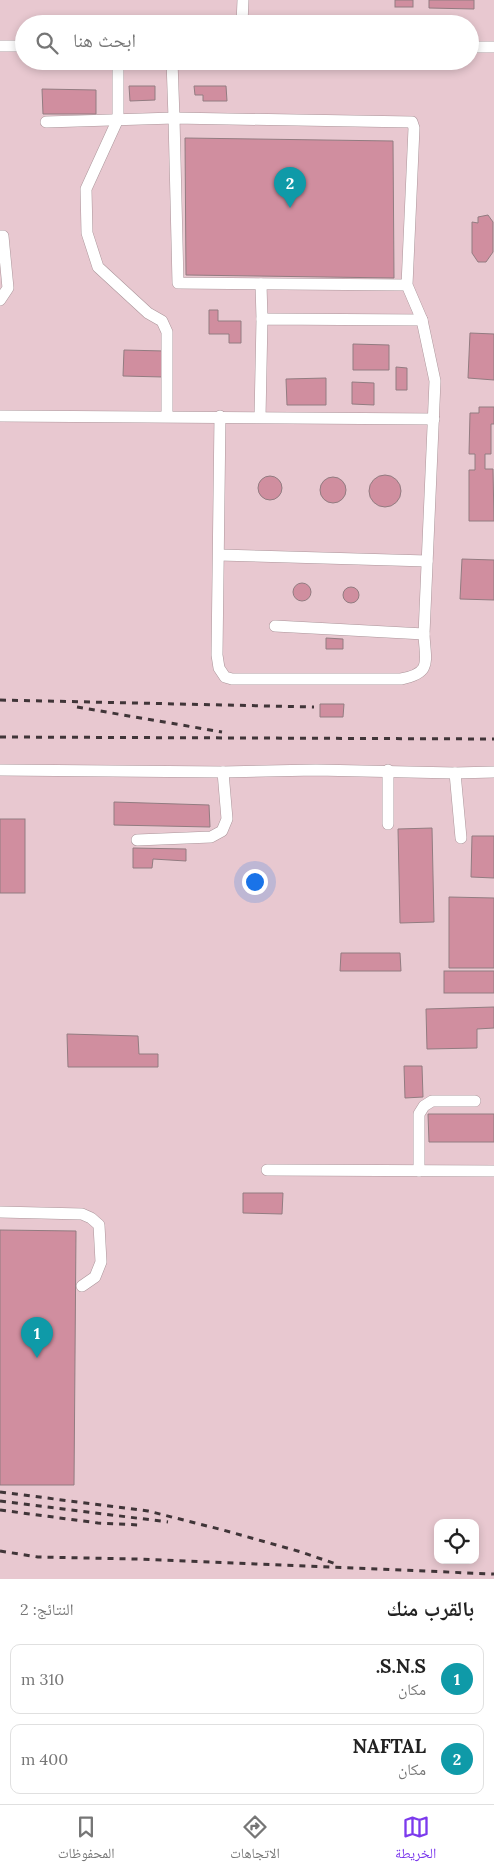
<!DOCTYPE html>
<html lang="ar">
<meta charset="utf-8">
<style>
body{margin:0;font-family:Lora,"Noto Naskh Arabic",serif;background:#f6f6f6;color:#222;direction:rtl}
.controls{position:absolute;right:15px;bottom:15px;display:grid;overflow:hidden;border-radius:10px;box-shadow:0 2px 8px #0003}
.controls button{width:45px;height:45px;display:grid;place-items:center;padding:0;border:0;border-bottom:1px solid #e0e0e0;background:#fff;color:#222;font:25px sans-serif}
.you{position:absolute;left:254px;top:881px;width:18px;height:18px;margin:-12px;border:4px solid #fff;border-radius:50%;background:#1a73e8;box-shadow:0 0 0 8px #1a73e833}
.badge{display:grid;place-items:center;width:32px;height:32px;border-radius:50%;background:#7c3aed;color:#fff;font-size:16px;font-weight:700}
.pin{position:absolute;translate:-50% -41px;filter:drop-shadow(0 1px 2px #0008)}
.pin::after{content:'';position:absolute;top:26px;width:18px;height:15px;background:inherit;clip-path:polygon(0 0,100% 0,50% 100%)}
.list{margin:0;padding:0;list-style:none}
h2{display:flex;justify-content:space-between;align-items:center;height:65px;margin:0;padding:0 20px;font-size:21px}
h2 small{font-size:16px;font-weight:400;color:#767676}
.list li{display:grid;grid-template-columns:32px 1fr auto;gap:15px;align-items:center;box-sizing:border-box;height:70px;margin:0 10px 10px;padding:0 10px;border:1px solid #e0e0e0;border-radius:10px}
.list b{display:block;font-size:19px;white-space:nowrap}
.list p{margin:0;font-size:16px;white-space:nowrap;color:#767676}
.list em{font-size:16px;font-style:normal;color:#767676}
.icon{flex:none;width:28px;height:28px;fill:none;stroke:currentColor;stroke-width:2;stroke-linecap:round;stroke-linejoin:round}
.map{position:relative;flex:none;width:494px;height:1579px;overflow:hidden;direction:ltr}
.search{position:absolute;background:#fff;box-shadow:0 2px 8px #0003;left:15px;right:15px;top:15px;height:55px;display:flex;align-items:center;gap:12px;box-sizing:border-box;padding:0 18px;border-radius:28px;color:#767676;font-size:19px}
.sheet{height:225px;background:#fff}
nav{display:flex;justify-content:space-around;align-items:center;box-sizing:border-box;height:70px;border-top:1px solid #e0e0e0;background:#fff;font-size:14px;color:#767676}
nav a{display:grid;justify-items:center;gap:2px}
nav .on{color:#7c3aed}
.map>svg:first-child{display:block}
.built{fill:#e8c8d0;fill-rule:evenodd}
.building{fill:#d08e9f;stroke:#927c81}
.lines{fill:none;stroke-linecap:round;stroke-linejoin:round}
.minor-casing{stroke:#ab959a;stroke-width:12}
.minor{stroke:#fff;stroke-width:11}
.rail{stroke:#403538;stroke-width:3;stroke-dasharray:6 6;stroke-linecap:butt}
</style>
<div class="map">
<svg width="494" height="1579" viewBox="0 0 494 1579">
<rect width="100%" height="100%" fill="#f0d8dd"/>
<!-- built -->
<path class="built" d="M0 0H494V1579H0ZM24 24H470V61H24ZM438 1523H475V1560H438Z"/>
<!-- building -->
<g class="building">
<rect x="395" y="0" width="18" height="7"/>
<polygon points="429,0 474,0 474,9 429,8"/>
<polygon points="129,86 155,86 155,100 130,101"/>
<polygon points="194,86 226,86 227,101 203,101 203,95 195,95"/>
<polygon points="42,89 96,90 96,114 43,114"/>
<polygon points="185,138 393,141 394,278 186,275"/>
<polygon points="488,215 493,222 493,252 486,262 478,262 472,253 472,222 478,223 478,217"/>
<polygon points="209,310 218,310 218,321 241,321 241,343 229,343 229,334 209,334"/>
<polygon points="470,333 494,334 494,380 468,378"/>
<polygon points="353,344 389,345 389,370 353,370"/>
<polygon points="124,350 164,351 163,377 123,376"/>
<polygon points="396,367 407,368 407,390 396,390"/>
<polygon points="326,378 326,405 287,405 286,379"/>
<polygon points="352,382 374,383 374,405 352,404"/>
<polygon points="479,407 494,407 494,424 491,424 491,454 485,454 485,469 493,469 494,521 469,521 469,470 475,470 475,454 469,454 470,413 479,413"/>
<circle cx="385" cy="491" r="16"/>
<circle cx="270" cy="488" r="12"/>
<circle cx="333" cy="490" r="13"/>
<polygon points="462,559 494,560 494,600 460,599"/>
<circle cx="302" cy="592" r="9"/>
<circle cx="351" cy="595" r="8"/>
<polygon points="326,638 343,639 343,649 326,649"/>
<polygon points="320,704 344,704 343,717 320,717"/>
<polygon points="114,802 209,805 210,827 114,825"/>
<rect x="0" y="819" width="25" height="74"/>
<polygon points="432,828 434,922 400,923 398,829"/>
<polygon points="472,836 494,836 494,878 471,877"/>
<polygon points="133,848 186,849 186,861 153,859 152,868 133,868"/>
<polygon points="449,897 494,898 494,968 449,968"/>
<polygon points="341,953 400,953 401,971 340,971"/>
<rect x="444" y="971" width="50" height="22"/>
<polygon points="494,1007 494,1028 477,1029 477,1048 427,1049 426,1009"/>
<polygon points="67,1034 138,1036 139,1054 158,1054 158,1067 68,1067"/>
<polygon points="404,1066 422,1066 423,1097 405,1098"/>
<polygon points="428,1114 494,1114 494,1142 429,1142"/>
<polygon points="243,1193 283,1193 282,1214 243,1213"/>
<polygon points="0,1230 76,1231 74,1485 0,1485"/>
</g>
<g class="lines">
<!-- minor casing -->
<g class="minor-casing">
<g id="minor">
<polyline points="242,24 243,0"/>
<polyline points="0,46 24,46"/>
<polyline points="470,47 494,47"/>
<polyline points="118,61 118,119 86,189 87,233 98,267 148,313 162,321 167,332 167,416"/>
<polyline points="46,122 174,118 172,61"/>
<polyline points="0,236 3,236 8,288 0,300"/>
<polyline points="261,284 262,319"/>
<polyline points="407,285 178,283 174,118 412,122 414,128 407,285 422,320"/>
<polyline points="0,416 434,419"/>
<path d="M220 416 217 655 219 668 225 677 232 679H401C433 673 425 661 424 634L435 381 422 320 262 319 260 417"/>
<polyline points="219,555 427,561"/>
<polyline points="275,626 424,634"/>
<polyline points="0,770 223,772 316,770 455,773 494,772"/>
<polyline points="388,770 388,824"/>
<polyline points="455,773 461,838"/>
<polyline points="137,840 211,837 222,831 227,819 223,772"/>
<polyline points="267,1170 494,1171"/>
<polyline points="419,1171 419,1114 424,1106 432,1101 475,1101"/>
<polyline points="0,1212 82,1214 91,1218 99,1225 101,1262 95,1277 82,1286"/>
</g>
</g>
<!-- minor -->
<use href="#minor" class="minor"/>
<!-- rail -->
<g class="rail">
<polyline points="0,700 314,707"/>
<polyline points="77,707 222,732"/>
<polyline points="0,737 494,739"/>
<polyline points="0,1492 148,1511 223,1530 301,1552 336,1564"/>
<polyline points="0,1501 168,1522"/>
<polyline points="0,1510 98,1523 139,1525"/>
<polyline points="0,1551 38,1557 136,1559 494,1574"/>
</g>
</g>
</svg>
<div class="controls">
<button><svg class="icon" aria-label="locate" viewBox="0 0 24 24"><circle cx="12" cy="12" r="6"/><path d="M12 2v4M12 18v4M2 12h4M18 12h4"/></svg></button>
</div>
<div class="you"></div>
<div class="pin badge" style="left:37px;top:1358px;background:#0f9aa8">1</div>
<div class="pin badge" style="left:290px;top:208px;background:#0f9aa8">2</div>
<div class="search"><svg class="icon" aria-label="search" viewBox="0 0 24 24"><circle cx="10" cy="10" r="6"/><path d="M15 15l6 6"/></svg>ابحث هنا</div>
</div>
<section class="sheet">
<h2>بالقرب منك<small>النتائج: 2</small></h2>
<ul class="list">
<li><span class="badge" style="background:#0f9aa8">1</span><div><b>S.N.S.</b><p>مكان</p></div><em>310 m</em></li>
<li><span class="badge" style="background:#0f9aa8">2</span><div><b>NAFTAL</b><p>مكان</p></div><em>400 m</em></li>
</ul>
</section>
<nav>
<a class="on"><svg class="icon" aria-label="map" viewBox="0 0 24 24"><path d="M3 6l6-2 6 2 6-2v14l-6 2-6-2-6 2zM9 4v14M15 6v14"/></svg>الخريطة</a>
<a><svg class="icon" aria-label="directions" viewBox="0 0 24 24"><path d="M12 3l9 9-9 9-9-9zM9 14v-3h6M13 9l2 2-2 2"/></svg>الاتجاهات</a>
<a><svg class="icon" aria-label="saved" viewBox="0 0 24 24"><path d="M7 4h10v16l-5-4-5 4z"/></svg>المحفوظات</a>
</nav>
